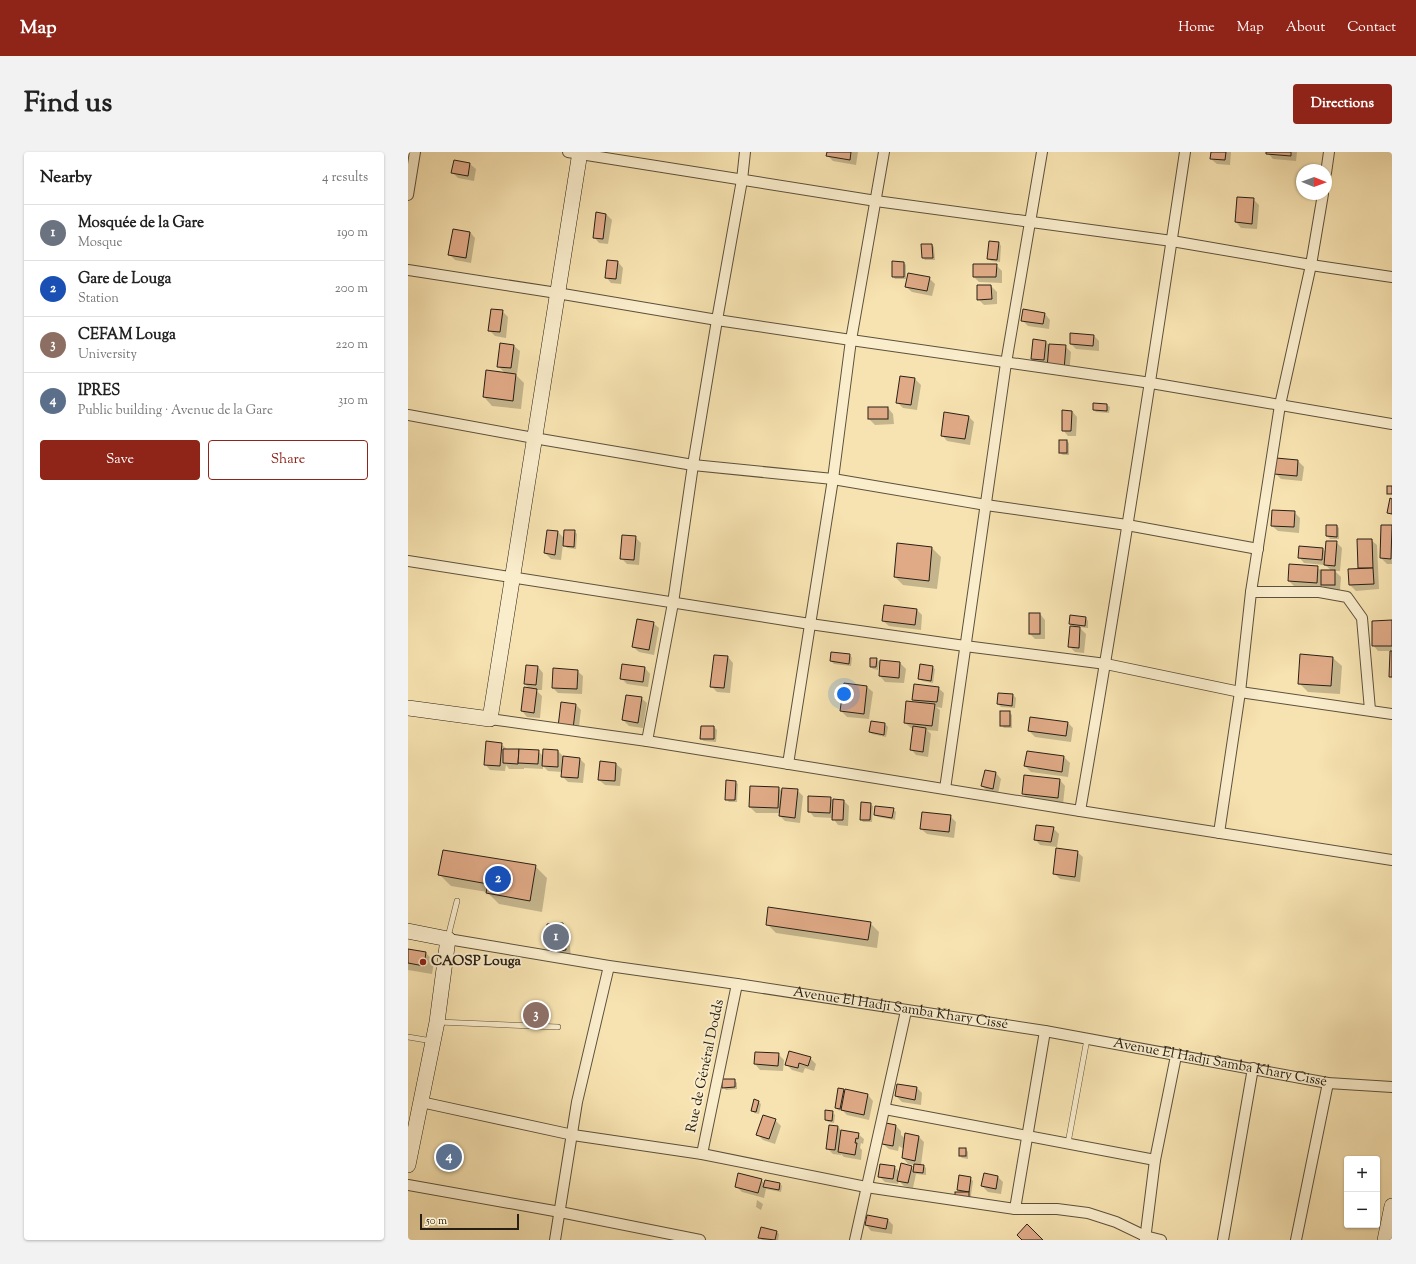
<!DOCTYPE html>
<meta charset="utf-8">
<style>
body{margin:0;font-family:"Sorts Mill Goudy",serif;background:#f2f2f2;color:#222}
.controls{position:absolute;right:12px;bottom:12px;display:grid;overflow:hidden;border-radius:4px;box-shadow:0 1px 3px #0004}
.controls button{width:36px;height:36px;display:grid;place-items:center;padding:0;border:0;border-bottom:1px solid #e0e0e0;background:#fff;color:#222;font:20px sans-serif}
.compass{position:absolute;left:888px;top:12px;width:36px;height:36px;border-radius:50%;background:#fff;box-shadow:0 1px 3px #0004;rotate:91deg}
.scale{position:absolute;left:12px;bottom:10px;width:99px;box-sizing:border-box;padding-left:4px;border:2px solid #282015;border-top:0;font-size:11px;line-height:14px;white-space:nowrap;color:#282015;-webkit-text-stroke:3px #faedcc;paint-order:stroke}
.you{position:absolute;left:436px;top:542px;width:14px;height:14px;margin:-10px;border:3px solid #fff;border-radius:50%;background:#1a73e8;box-shadow:0 0 0 6px #1a73e833}
.badge{display:grid;place-items:center;width:26px;height:26px;border-radius:50%;background:#8f2418;color:#fff;font-size:13px;font-weight:700}
.pin{position:absolute;translate:-50% -50%;border:2px solid #fff;box-shadow:0 1px 4px #0006}
.list{margin:0;padding:0;list-style:none}
h2{display:flex;justify-content:space-between;align-items:center;height:52px;margin:0;padding:0 16px;font-size:17px}
h2 small{font-size:13px;font-weight:400;color:#767676}
.list li{display:grid;grid-template-columns:26px 1fr auto;gap:12px;align-items:center;box-sizing:border-box;height:56px;padding:0 16px;border-top:1px solid #e0e0e0}
.list b{display:block;font-size:15px;white-space:nowrap}
.list p{margin:0;font-size:13px;white-space:nowrap;color:#767676}
.list em{font-size:13px;font-style:normal;color:#767676}
.actions{display:flex;gap:8px;padding:12px 16px}
.actions a{flex:1;padding:9px 0;border:1px solid #8f2418;border-radius:4px;text-align:center;font-size:14px;color:#8f2418}
.actions .main{background:#8f2418;color:#fff}
.map{position:relative;flex:none;width:984px;height:1088px;overflow:hidden;border-radius:4px}
header{display:flex;align-items:center;gap:24px;box-sizing:border-box;height:56px;padding:0 20px;background:#8f2418;color:#fff}
header strong{font-size:19px}
nav{display:flex;gap:22px;margin-inline-start:auto;font-size:14px}
.intro{display:flex;align-items:center;justify-content:space-between;box-sizing:border-box;height:96px;padding:0 24px}
h1{margin:0;font-size:28px}
.button{padding:10px 18px;border-radius:4px;background:#8f2418;color:#fff;font-size:14px;font-weight:700}
main{display:flex;gap:24px;padding:0 24px}
aside{flex:1;background:#fff;border-radius:4px;box-shadow:0 1px 3px #0004}
.map>svg:first-child{display:block}
.shadow{fill:#0003}
.building{fill:#e0aa87;stroke:#282015}
.lines{fill:none;stroke-linecap:round;stroke-linejoin:round}
.lane-casing{stroke:#5c513c;stroke-width:6}
.street-casing{stroke:#5c513c;stroke-width:12}
.secondary-casing{stroke:#282015;stroke-width:16}
.lane{stroke:#faedcc;stroke-width:5}
.street{stroke:#faedcc;stroke-width:10}
.secondary{stroke:#faedcc;stroke-width:15}
.poi-dot{fill:#8f2418;stroke:#faedcc;stroke-width:1.5}
.labels{text-anchor:middle;dominant-baseline:central;stroke-width:4;stroke-linejoin:round;paint-order:stroke}
.poi-label{font-size:14px;font-weight:bold;fill:#282015;stroke:#faedcc;text-anchor:start}
.street-label{font-size:14px;fill:#282015;stroke:#faedcc}
</style>
<header>
<strong>Map</strong>
<nav><a>Home</a><a>Map</a><a>About</a><a>Contact</a></nav>
</header>
<div class="intro"><h1>Find us</h1><a class="button">Directions</a></div>
<main>
<aside>
<h2>Nearby<small>4 results</small></h2>
<ul class="list">
<li><span class="badge" style="background:#6b7280">1</span><div><b>Mosquée de la Gare</b><p>Mosque</p></div><em>190 m</em></li>
<li><span class="badge" style="background:#1a4fb4">2</span><div><b>Gare de Louga</b><p>Station</p></div><em>200 m</em></li>
<li><span class="badge" style="background:#8d6e63">3</span><div><b>CEFAM Louga</b><p>University</p></div><em>220 m</em></li>
<li><span class="badge" style="background:#5c6f8a">4</span><div><b>IPRES</b><p>Public building · Avenue de la Gare</p></div><em>310 m</em></li>
</ul>
<div class="actions"><a class="main">Save</a><a>Share</a></div>
</aside>
<div class="map">
<svg width="984" height="1088" viewBox="0 0 984 1088">
<rect width="100%" height="100%" fill="#f7e3b1"/>
<filter id="stains"><feTurbulence type="fractalNoise" baseFrequency=".005" numOctaves="4"/><feColorMatrix values="0 0 0 0 .2 0 0 0 0 .09 0 0 0 0 .02 0 0 0 .5 -.17"/></filter>
<radialGradient id="worn" r=".72"><stop offset=".6" stop-color="#630" stop-opacity="0"/><stop offset="1" stop-color="#630" stop-opacity=".3"/></radialGradient>
<!-- shadow -->
<g class="shadow">
<polygon points="420,0 450,0 448,13 425,9 419,3"/>
<polygon points="804,0 823,0 822,13 809,12 803,7"/>
<polygon points="859,0 889,0 888,9 865,7"/>
<polygon points="62,12 68,17 66,29 50,26 44,20"/>
<polygon points="845,47 851,53 849,77 833,76 828,70"/>
<polygon points="189,61 198,62 204,68 200,92 191,91 186,85"/>
<polygon points="62,80 67,86 63,111 47,108 41,102"/>
<polygon points="591,91 593,94 592,110 583,109 581,107"/>
<polygon points="524,93 526,95 527,108 517,108 515,106"/>
<polygon points="210,110 215,116 213,132 203,131 198,125"/>
<polygon points="496,111 498,113 498,127 487,127 485,124"/>
<polygon points="588,113 594,119 594,131 571,130 566,125"/>
<polygon points="521,126 527,132 524,144 504,140 498,135"/>
<polygon points="583,134 589,140 589,152 576,153 570,147"/>
<polygon points="94,159 100,165 98,186 87,184 82,179"/>
<polygon points="637,162 642,168 641,177 620,174 614,168"/>
<polygon points="686,184 691,189 691,199 668,197 663,192"/>
<polygon points="626,189 638,190 642,194 657,194 663,200 661,223 629,212 624,206"/>
<polygon points="106,194 112,199 109,222 106,221 116,231 113,257 84,254 76,245 97,221 90,214"/>
<polygon points="493,225 507,227 513,233 509,258 495,256 489,250"/>
<polygon points="699,253 702,255 701,261 688,260 686,258"/>
<polygon points="461,256 480,256 485,262 486,272 467,273 461,267"/>
<polygon points="664,259 669,265 668,284 660,284 655,278"/>
<polygon points="560,264 566,270 562,293 539,289 534,283"/>
<polygon points="659,289 661,291 661,303 655,303 652,301"/>
<polygon points="869,307 890,309 896,315 894,329 873,327 867,321"/>
<polygon points="886,360 892,366 891,381 870,379 864,374"/>
<polygon points="929,374 931,376 931,387 922,387 919,384"/>
<polygon points="983,374 984,412 979,412 973,406"/>
<polygon points="166,379 169,382 168,397 159,396 155,392 153,408 143,407 137,401 150,380 157,387"/>
<polygon points="227,385 233,391 231,413 219,412 213,406"/>
<polygon points="950,388 963,388 969,393 971,437 948,439 942,433 941,418 951,418"/>
<polygon points="928,390 934,396 932,419 927,419 933,425 932,438 919,438 914,433 914,436 886,434 881,429 909,415 913,419 924,419 917,413 896,411 891,405 915,397 918,400"/>
<polygon points="490,392 524,396 533,405 529,437 495,433 487,425"/>
<polygon points="509,458 514,463 513,478 481,474 475,469"/>
<polygon points="632,462 637,468 637,487 627,487 622,482"/>
<polygon points="663,464 678,466 680,469 680,476 671,475 678,482 676,501 667,500 661,494 666,475 662,472"/>
<polygon points="984,469 984,526 983,525 983,499 970,499 965,493"/>
<polygon points="245,471 251,476 246,503 231,500 225,495"/>
<polygon points="442,503 444,506 443,514 426,512 423,509"/>
<polygon points="893,503 925,506 934,514 932,542 900,540 891,531"/>
<polygon points="320,505 325,511 322,541 309,540 303,534"/>
<polygon points="468,507 471,510 470,518 465,517 463,515"/>
<polygon points="492,511 498,517 496,531 477,530 472,524"/>
<polygon points="130,515 135,521 134,538 128,538 134,544 132,566 119,565 114,559 122,537 117,532"/>
<polygon points="524,515 527,517 525,531 514,529 512,527"/>
<polygon points="237,516 242,522 240,535 219,532 213,526"/>
<polygon points="169,519 175,524 174,542 150,541 145,536"/>
<polygon points="436,532 459,535 465,540 461,567 439,565 433,559"/>
<polygon points="530,536 536,541 534,556 528,555 532,558 530,579 519,578 523,582 520,605 508,603 503,597 505,577 503,576 497,571 509,551 505,548"/>
<polygon points="591,542 605,543 608,546 607,556 593,555 590,552"/>
<polygon points="233,546 239,551 235,576 221,574 215,568"/>
<polygon points="168,553 173,558 170,582 156,580"/>
<polygon points="601,560 604,563 604,576 596,576 593,573"/>
<polygon points="464,570 477,572 480,575 478,585 464,582 462,580"/>
<polygon points="660,571 665,576 663,590 627,585 621,579"/>
<polygon points="294,575 306,575 309,578 308,590 296,589 293,587"/>
<polygon points="93,592 100,598 130,599 135,604 150,599 156,605 171,606 177,612 175,631 160,630 154,624 154,620 140,619 135,614 135,617 116,616 116,617 101,617 98,613 97,619 82,618 77,612"/>
<polygon points="619,600 656,605 662,611 660,625 623,620 617,614"/>
<polygon points="208,612 214,617 212,634 197,633 191,628"/>
<polygon points="577,619 588,621 593,627 590,642 580,640 574,634"/>
<polygon points="652,628 657,634 655,652 621,647 615,642"/>
<polygon points="327,630 330,632 329,650 321,650 318,647"/>
<polygon points="371,636 374,640 389,638 395,644 392,671 377,669 372,664 372,661 348,661 342,655"/>
<polygon points="422,646 424,648 436,649 441,654 440,674 430,673 425,666 406,665 401,659"/>
<polygon points="462,652 465,654 464,670 455,670 453,667"/>
<polygon points="485,657 488,660 487,668 470,665 467,663"/>
<polygon points="542,664 548,670 546,686 519,682 513,677"/>
<polygon points="645,676 651,682 649,695 632,693 627,687"/>
<polygon points="669,700 675,705 672,730 652,727 646,721"/>
<polygon points="127,714 139,726 134,760 91,752 79,740 43,734 31,722"/>
<polygon points="462,771 471,780 469,796 368,781 359,772"/>
<polygon points="155,772 160,777 163,804 142,799"/>
<polygon points="0,798 18,801 26,810 24,822 0,818"/>
<polygon points="370,902 376,908 375,919 352,918 347,912"/>
<polygon points="402,906 408,912 406,919 397,916 395,921 384,918 378,912"/>
<polygon points="326,928 329,931 329,937 318,938 315,935"/>
<polygon points="509,936 514,941 513,953 494,950 488,944"/>
<polygon points="435,938 437,940 460,943 465,949 461,968 439,963 435,959 430,958 428,956"/>
<polygon points="350,950 353,952 351,962 346,961 344,958"/>
<polygon points="424,960 427,963 426,971 420,970 418,968"/>
<polygon points="367,968 373,974 367,992 355,988 349,982"/>
<polygon points="488,974 493,979 493,983 498,987 511,985 516,990 513,1013 516,1014 518,1016 518,1023 508,1022 505,1036 496,1034 491,1029 490,1032 477,1030 471,1024 486,1015 492,1020 503,1015 506,1018 507,1013 500,1012 495,1006 496,997 491,994 490,999 481,997 475,992"/>
<polygon points="430,975 434,979 450,982 456,987 455,992 453,991 452,996 454,998 453,1008 436,1005 433,1002 433,1003 425,1002 419,996"/>
<polygon points="558,997 560,1000 560,1007 554,1006 552,1004"/>
<polygon points="590,1025 595,1030 593,1042 580,1040 574,1034"/>
<polygon points="562,1026 565,1029 563,1043 564,1048 550,1038"/>
<polygon points="353,1028 357,1032 372,1032 374,1034 373,1040 358,1037 356,1046 334,1040 328,1034"/>
<polygon points="349,1048 355,1052 353,1058 348,1055"/>
<polygon points="480,1068 485,1073 484,1082 463,1079 458,1073"/>
<polygon points="369,1080 371,1082 370,1088 354,1088 352,1085"/>
</g>
<!-- building -->
<g class="building">
<polygon points="419,0 443,0 442,8 418,4"/>
<polygon points="803,0 818,0 817,8 802,7"/>
<polygon points="858,0 883,0 883,4 858,2"/>
<polygon points="46,8 62,11 60,24 43,21"/>
<polygon points="829,45 846,46 844,72 827,70"/>
<polygon points="188,60 198,62 195,87 185,86"/>
<polygon points="45,77 62,80 58,106 40,103"/>
<polygon points="581,89 591,90 589,108 579,107"/>
<polygon points="513,92 524,92 525,106 514,106"/>
<polygon points="199,108 210,109 208,127 197,126"/>
<polygon points="484,109 496,110 496,125 484,125"/>
<polygon points="565,112 589,112 588,125 565,125"/>
<polygon points="500,121 522,125 519,139 497,135"/>
<polygon points="569,133 583,133 584,147 569,148"/>
<polygon points="83,157 95,158 92,180 80,179"/>
<polygon points="615,157 637,161 635,172 613,169"/>
<polygon points="662,181 686,183 685,194 662,192"/>
<polygon points="625,187 638,189 636,208 623,207"/>
<polygon points="92,191 106,193 103,216 89,215"/>
<polygon points="641,192 658,193 656,218 639,216"/>
<polygon points="78,218 108,222 105,249 75,245"/>
<polygon points="492,224 507,226 503,253 488,251"/>
<polygon points="685,251 699,252 699,259 685,258"/>
<rect x="460" y="255" width="20" height="12"/>
<polygon points="654,258 664,259 663,279 654,279"/>
<polygon points="536,260 561,264 557,287 533,284"/>
<rect x="651" y="288" width="8" height="13"/>
<polygon points="868,306 890,308 889,324 866,322"/>
<rect x="979" y="334" width="5" height="8"/>
<polygon points="982,346 984,347 984,362 979,361"/>
<polygon points="864,358 887,359 886,375 863,374"/>
<polygon points="918,373 929,373 929,385 918,384"/>
<polygon points="973,373 984,373 983,407 972,406"/>
<polygon points="139,378 150,379 147,403 136,401"/>
<polygon points="156,378 167,378 166,395 155,394"/>
<polygon points="214,383 228,384 226,408 212,407"/>
<polygon points="949,387 964,387 965,416 950,416"/>
<polygon points="918,389 929,389 927,414 916,413"/>
<polygon points="489,391 524,395 521,429 486,425"/>
<polygon points="891,394 915,396 914,408 890,406"/>
<polygon points="881,412 910,414 909,431 880,429"/>
<polygon points="965,416 966,432 941,433 940,417"/>
<rect x="913" y="418" width="14" height="15"/>
<polygon points="476,453 509,457 507,473 474,469"/>
<rect x="621" y="461" width="11" height="21"/>
<polygon points="662,463 678,465 677,474 661,472"/>
<polygon points="229,467 246,470 241,498 224,495"/>
<polygon points="984,468 984,494 964,494 964,469"/>
<polygon points="662,474 672,475 671,496 660,495"/>
<polygon points="982,499 984,499 984,525 981,525"/>
<polygon points="423,500 442,502 441,512 422,509"/>
<polygon points="892,502 925,505 923,534 890,532"/>
<polygon points="306,503 320,504 316,536 302,535"/>
<polygon points="462,506 469,506 468,515 462,515"/>
<polygon points="472,508 492,510 491,526 471,524"/>
<polygon points="214,512 237,515 235,530 212,527"/>
<polygon points="512,512 525,514 523,529 510,527"/>
<polygon points="118,513 130,514 128,533 116,532"/>
<polygon points="145,516 170,518 169,537 144,536"/>
<polygon points="436,531 459,534 456,562 432,559"/>
<polygon points="506,532 531,535 529,550 504,548"/>
<polygon points="116,535 129,537 126,561 113,559"/>
<polygon points="590,541 605,542 604,554 589,552"/>
<polygon points="218,543 234,545 230,571 214,568"/>
<polygon points="498,549 527,552 524,574 496,571"/>
<polygon points="153,550 168,552 165,577 150,575"/>
<rect x="592" y="559" width="10" height="15"/>
<polygon points="622,565 660,570 658,584 620,579"/>
<polygon points="463,569 477,571 476,583 461,580"/>
<polygon points="293,574 306,574 306,587 292,587"/>
<polygon points="505,574 518,576 515,600 502,598"/>
<polygon points="78,589 94,591 92,614 76,613"/>
<polygon points="95,597 111,597 110,612 95,611"/>
<polygon points="111,597 131,598 130,612 110,611"/>
<polygon points="135,597 150,598 150,615 134,614"/>
<polygon points="619,599 656,604 654,620 616,614"/>
<polygon points="155,604 172,606 170,626 153,625"/>
<polygon points="192,609 208,611 207,629 190,628"/>
<polygon points="577,618 588,620 585,637 573,634"/>
<polygon points="616,623 652,627 650,646 614,642"/>
<polygon points="318,628 328,629 327,648 317,648"/>
<polygon points="342,634 371,635 370,656 341,655"/>
<polygon points="374,636 390,637 387,666 371,664"/>
<polygon points="400,644 423,645 422,661 400,660"/>
<polygon points="425,647 436,648 435,668 424,668"/>
<polygon points="453,650 463,651 462,668 452,668"/>
<polygon points="467,654 486,656 484,666 466,663"/>
<polygon points="514,660 543,663 541,680 512,677"/>
<polygon points="628,673 646,675 643,690 626,688"/>
<polygon points="648,696 670,699 667,725 645,722"/>
<polygon points="35,698 128,713 122,749 78,741 80,732 30,723"/>
<polygon points="360,755 463,770 460,788 358,773"/>
<polygon points="155,771 158,798 141,800 139,772"/>
<polygon points="0,797 18,800 16,814 0,811"/>
<polygon points="381,899 403,905 400,914 391,911 390,916 377,913"/>
<polygon points="347,900 371,901 370,914 346,912"/>
<polygon points="314,927 327,927 327,935 314,936"/>
<polygon points="489,932 509,935 507,948 487,944"/>
<polygon points="430,936 436,937 432,957 427,956"/>
<polygon points="437,937 460,942 456,963 433,958"/>
<polygon points="346,947 351,949 348,960 343,959"/>
<polygon points="417,958 425,959 424,969 417,968"/>
<polygon points="355,963 368,967 361,987 348,983"/>
<polygon points="478,971 488,973 485,994 474,992"/>
<polygon points="421,973 430,974 427,998 418,997"/>
<polygon points="433,978 451,981 450,987 448,986 447,991 449,991 447,1003 430,1000"/>
<polygon points="497,981 511,984 507,1009 494,1006"/>
<rect x="551" y="996" width="7" height="8"/>
<polygon points="493,1011 504,1014 500,1031 489,1029"/>
<polygon points="472,1012 487,1014 485,1027 470,1025"/>
<polygon points="506,1012 516,1013 515,1021 505,1020"/>
<polygon points="330,1021 354,1027 350,1041 327,1035"/>
<polygon points="576,1021 590,1024 588,1037 573,1034"/>
<polygon points="551,1023 563,1025 561,1040 549,1038"/>
<polygon points="357,1028 372,1031 371,1038 355,1035"/>
<rect x="547" y="1040" width="14" height="6"/>
<polygon points="459,1063 480,1067 478,1077 457,1073"/>
<polygon points="619,1072 635,1088 614,1088 609,1083"/>
<polygon points="353,1075 369,1079 367,1088 350,1086"/>
</g>
<g class="lines">
<!-- lane casing -->
<g class="lane-casing">
<g id="lane">
<polyline points="40,785 49,749"/>
<polyline points="30,870 150,875"/>
<polyline points="0,885 24,889"/>
<polyline points="660,991 679,887"/>
</g>
</g>
<!-- street casing -->
<g class="street-casing">
<g id="street">
<polyline points="160,0 468,49 764,89 903,113 984,125"/>
<polyline points="918,21 921,0"/>
<polyline points="0,43 7,0"/>
<polyline points="0,118 149,141 309,168 443,188 743,231 984,272"/>
<polyline points="0,263 126,286 285,313 425,327 578,353 719,373 850,397"/>
<polyline points="0,409 402,472 557,494 698,512 832,540 984,562"/>
<polyline points="843,440 911,440 939,445 954,466 962,558"/>
<polyline points="82,567 239,589 672,659 984,708"/>
<polyline points="239,589 265,451 285,313 309,168 334,28 337,0"/>
<polyline points="380,612 425,327 443,188 476,0"/>
<polyline points="537,637 598,211 634,0"/>
<path d="M672 659C710 440 744 220 777 0"/>
<polyline points="811,681 832,540 843,440 872,253 903,113 915,42"/>
<path id="s1" d="M40 787 201 814 329 832 637 879 920 931 984 935"/>
<polyline points="13,950 165,983 294,1002 458,1035 607,1057 649,1057 680,1061 708,1070 737,1084 753,1088"/>
<polyline points="477,957 747,1008"/>
<polyline points="294,1002 329,832"/>
<polyline points="0,1033 152,1060 292,1088"/>
<polyline points="607,1057 637,879"/>
<polyline points="147,1088 169,950 201,814"/>
<polyline points="447,1088 498,859"/>
<polyline points="737,1088 747,1008 768,904"/>
<polyline points="815,1088 845,916"/>
<polyline points="888,1088 920,931"/>
</g>
</g>
<!-- secondary casing -->
<g class="secondary-casing">
<g id="secondary">
<polyline points="0,556 82,567 172,0"/>
<polyline points="0,779 40,787 29,870 0,1013"/>
<polyline points="977,1088 984,1054"/>
</g>
</g>
<!-- lane -->
<use href="#lane" class="lane"/>
<!-- street -->
<use href="#street" class="street"/>
<!-- secondary -->
<use href="#secondary" class="secondary"/>
</g>
<!-- markers -->
<circle class="poi-dot" cx="15" cy="810" r="4"/>
<g class="labels">
<!-- poi labels -->
<g class="poi-label">
<text x="23" y="810">CAOSP Louga</text>
</g>
<!-- street labels -->
<g class="street-label">
<text stroke="none"><textPath href="#s1" startOffset="458">Avenue El Hadji Samba Khary Cissé</textPath></text>
<text stroke="none"><textPath href="#s1" startOffset="782">Avenue El Hadji Samba Khary Cissé</textPath></text>
<text transform="translate(298 914) rotate(-78)">Rue de Général Dodds</text>
</g>
</g>
<rect width="100%" height="100%" filter="url(#stains)"/>
<rect width="100%" height="100%" fill="url(#worn)"/>
</svg>
<div class="controls">
<button>+</button>
<button>−</button>
</div>
<svg class="compass" viewBox="-18 -18 36 36"><path d="M0-13l5 13h-10z" fill="#e53935"/><path d="M0 13l5-13h-10z" fill="#767676"/></svg>
<div class="scale">50 m</div>
<div class="you"></div>
<div class="pin badge" style="left:148px;top:785px;background:#6b7280">1</div>
<div class="pin badge" style="left:90px;top:727px;background:#1a4fb4">2</div>
<div class="pin badge" style="left:128px;top:863px;background:#8d6e63">3</div>
<div class="pin badge" style="left:41px;top:1005px;background:#5c6f8a">4</div>
</div>
</main>
